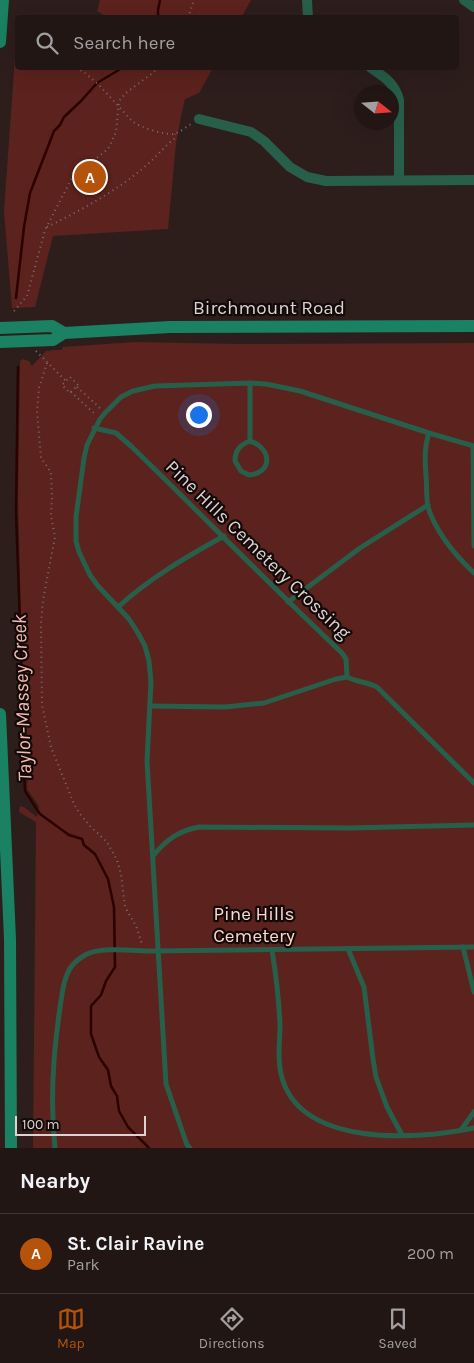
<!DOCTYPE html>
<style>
body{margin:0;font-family:Karla,sans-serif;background:#2e2322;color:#f1f3f6}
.compass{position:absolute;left:354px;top:85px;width:45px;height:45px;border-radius:50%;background:#221615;box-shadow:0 5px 20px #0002;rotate:107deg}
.scale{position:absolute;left:15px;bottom:12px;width:131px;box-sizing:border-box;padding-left:5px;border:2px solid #ddd2d1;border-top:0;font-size:14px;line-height:18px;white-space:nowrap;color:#ddd2d1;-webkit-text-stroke:4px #110a09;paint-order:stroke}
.you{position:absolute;left:198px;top:414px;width:18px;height:18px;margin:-12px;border:4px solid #fff;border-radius:50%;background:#1a73e8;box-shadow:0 0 0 8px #1a73e833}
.badge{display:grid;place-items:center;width:32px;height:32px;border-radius:50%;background:#b45309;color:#fff;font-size:16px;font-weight:700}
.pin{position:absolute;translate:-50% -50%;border:2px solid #fff;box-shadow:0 1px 5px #0006}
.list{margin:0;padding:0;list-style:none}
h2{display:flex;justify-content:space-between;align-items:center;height:65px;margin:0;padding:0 20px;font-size:21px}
h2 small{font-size:16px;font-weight:400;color:#a29fa0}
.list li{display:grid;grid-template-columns:32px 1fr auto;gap:15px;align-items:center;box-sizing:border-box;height:80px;padding:0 20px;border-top:1px solid #3f3534}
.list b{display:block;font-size:19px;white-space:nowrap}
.list p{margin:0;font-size:16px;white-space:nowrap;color:#a29fa0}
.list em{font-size:16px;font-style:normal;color:#a29fa0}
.icon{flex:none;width:28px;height:28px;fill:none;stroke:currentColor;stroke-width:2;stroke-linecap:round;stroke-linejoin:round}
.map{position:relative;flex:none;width:474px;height:1148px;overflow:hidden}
.search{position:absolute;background:#221615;box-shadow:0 5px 20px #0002;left:15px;right:15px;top:15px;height:55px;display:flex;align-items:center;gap:12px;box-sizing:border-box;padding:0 18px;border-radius:5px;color:#a29fa0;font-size:19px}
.sheet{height:145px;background:#221615}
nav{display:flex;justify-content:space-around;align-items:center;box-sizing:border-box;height:70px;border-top:1px solid #3f3534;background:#221615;font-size:14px;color:#a29fa0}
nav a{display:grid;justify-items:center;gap:2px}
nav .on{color:#b45309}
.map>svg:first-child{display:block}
.green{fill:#5c221d}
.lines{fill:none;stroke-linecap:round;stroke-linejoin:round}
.stream{stroke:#2c0101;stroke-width:2.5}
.path{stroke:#7b6e6d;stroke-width:2;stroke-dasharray:1 4;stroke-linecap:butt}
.service{stroke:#275f4b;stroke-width:5}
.minor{stroke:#275f4b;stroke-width:10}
.secondary{stroke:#1a8162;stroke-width:12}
.labels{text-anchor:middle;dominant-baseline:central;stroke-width:4.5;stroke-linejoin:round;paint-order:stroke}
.street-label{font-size:19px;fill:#ddd2d1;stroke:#110a09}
.park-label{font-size:19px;fill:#ffd5ce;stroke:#110a09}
.water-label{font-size:20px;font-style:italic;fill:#f7b9b0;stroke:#110a09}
</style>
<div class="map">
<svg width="474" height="1148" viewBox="0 0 474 1148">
<rect width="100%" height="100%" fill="#2d1e1c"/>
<!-- green -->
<g class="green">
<polygon points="100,0 251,0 241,18 107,17 97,11"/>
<path d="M17 29 18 68H213L199 93 185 99C181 114 179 128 176 143L168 229 53 236 35 307 12 308 4 211Z"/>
<polygon points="135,342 240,344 474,343 474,1148 33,1148 36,822 19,812 20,806 24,807 37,817 39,806 27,789 28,763 24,731 26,719 24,714 23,700 18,499 20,361 23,359 29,361 32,366 46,351 51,351 51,350 62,350 62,347"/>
</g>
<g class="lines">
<!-- stream -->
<g class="stream">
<polyline points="158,18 158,10 160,0"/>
<polyline points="16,298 24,227 30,193 54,131 60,125 64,117 81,101 97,83 122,68"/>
<polyline points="18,367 16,511 22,682 21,710 25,791 40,814 69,835 82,839 84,845 95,854 108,879 114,907 115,967 106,981 101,995 91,1006 91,1034 99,1057 108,1070 111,1086 117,1096 119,1111 128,1127 149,1148"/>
</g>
<!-- path -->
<g class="path">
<polyline points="188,18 194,0"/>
<polyline points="15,50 18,50"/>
<path d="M76 68 84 72 99 85 132 121C139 127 164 135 173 134 179 133 186 127 191 124"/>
<path d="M47 227C83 209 119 190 149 163 158 155 165 146 174 139L175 134"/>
<polyline points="14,311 27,296 45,230 73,176 79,168 93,161 108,149 116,132 119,101 126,93 159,68"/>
<polyline points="36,351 66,381"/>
<polyline points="47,363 39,388 37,411 41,458 51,472 52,498 51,516 55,537 43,600 41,623 42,705 51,747 74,804 80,814 90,826 107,842 117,860 121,874 125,907 136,926 142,944"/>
<polyline points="77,387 101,409"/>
<polyline points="71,392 78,385 70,377 62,385 70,393 71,392 96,415"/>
</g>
<!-- service -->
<g class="service">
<path d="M250 383V441C272 448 273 473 249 475L241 471 235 461C235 450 240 445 250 441"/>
<path d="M94 428 116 433 132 447C202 515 271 586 342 653L346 659 347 677C357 682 367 682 377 687L474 783"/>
<path d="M429 433C424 447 425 461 426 476 427 485 426 497 428 507 436 533 454 554 474 573"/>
<polyline points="473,446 474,546"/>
<polyline points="288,602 360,548 428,505"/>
<path d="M118 607C150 578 186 557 224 536"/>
<polyline points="150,706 225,707 264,703 336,679 347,677"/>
<path d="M153 856C166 840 178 831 199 827L349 828 474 825"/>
<polyline points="463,947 474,992"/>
<polyline points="348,949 364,987 373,1059 376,1077 387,1107 402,1135"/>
<path d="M272 950C276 975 279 1000 280 1025 280 1042 277 1058 281 1074 298 1148 417 1140 474 1128"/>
<polyline points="461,1130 474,1112"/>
<path d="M55 1148C50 1102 53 1054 60 1008 62 995 63 979 71 967 74 963 80 958 85 955 101 946 134 951 153 951L474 947"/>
<polyline points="190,1148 187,1145 166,1084 147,761 151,682 149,661 145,646 138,633 129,619 98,586 90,575 79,552 76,541 76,517 84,458 87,445 100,419 105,413 121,397 133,391 155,386 250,383 266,384 300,391 429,433 474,446"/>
</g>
<!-- minor -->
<g class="minor">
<polyline points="307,0 308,18"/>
<polyline points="464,0 474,7"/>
<path d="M371 68C384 77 395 83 399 100V180"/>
<polyline points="199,119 251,132 264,141 290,167 307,177 326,181 474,180"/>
</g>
<!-- secondary -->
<g class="secondary">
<polyline points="0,42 3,0"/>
<polyline points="0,328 52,326 64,333"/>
<polyline points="0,342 53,340 64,333 170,327 474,326"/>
<polyline points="0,714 10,939 11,1148"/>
</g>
</g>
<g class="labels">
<!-- street labels -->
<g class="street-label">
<text x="269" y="308">Birchmount Road</text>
<text transform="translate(258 550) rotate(44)">Pine Hills Cemetery Crossing</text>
</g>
<!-- park labels -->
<g class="park-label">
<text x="254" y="914">Pine Hills<tspan x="254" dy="22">Cemetery</tspan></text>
</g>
<!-- water labels -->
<g class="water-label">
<text transform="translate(22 698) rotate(-92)">Taylor-Massey Creek</text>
</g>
</g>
</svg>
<svg class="compass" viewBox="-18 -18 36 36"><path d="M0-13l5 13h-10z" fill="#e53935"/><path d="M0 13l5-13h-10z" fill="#a29fa0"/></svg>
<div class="scale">100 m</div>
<div class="you"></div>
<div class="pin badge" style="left:90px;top:177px">A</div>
<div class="search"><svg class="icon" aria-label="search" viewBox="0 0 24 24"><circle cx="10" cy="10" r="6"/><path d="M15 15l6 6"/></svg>Search here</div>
</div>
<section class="sheet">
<h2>Nearby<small></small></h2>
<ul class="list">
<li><span class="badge">A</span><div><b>St. Clair Ravine</b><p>Park</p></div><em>200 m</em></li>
</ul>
</section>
<nav>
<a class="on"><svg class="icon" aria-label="map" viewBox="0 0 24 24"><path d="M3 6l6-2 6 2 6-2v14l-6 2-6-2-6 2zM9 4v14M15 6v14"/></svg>Map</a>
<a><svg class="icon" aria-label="directions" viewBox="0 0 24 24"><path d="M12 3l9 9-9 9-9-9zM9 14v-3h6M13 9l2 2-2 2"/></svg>Directions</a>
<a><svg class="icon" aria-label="saved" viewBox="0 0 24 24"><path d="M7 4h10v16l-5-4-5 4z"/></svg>Saved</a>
</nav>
